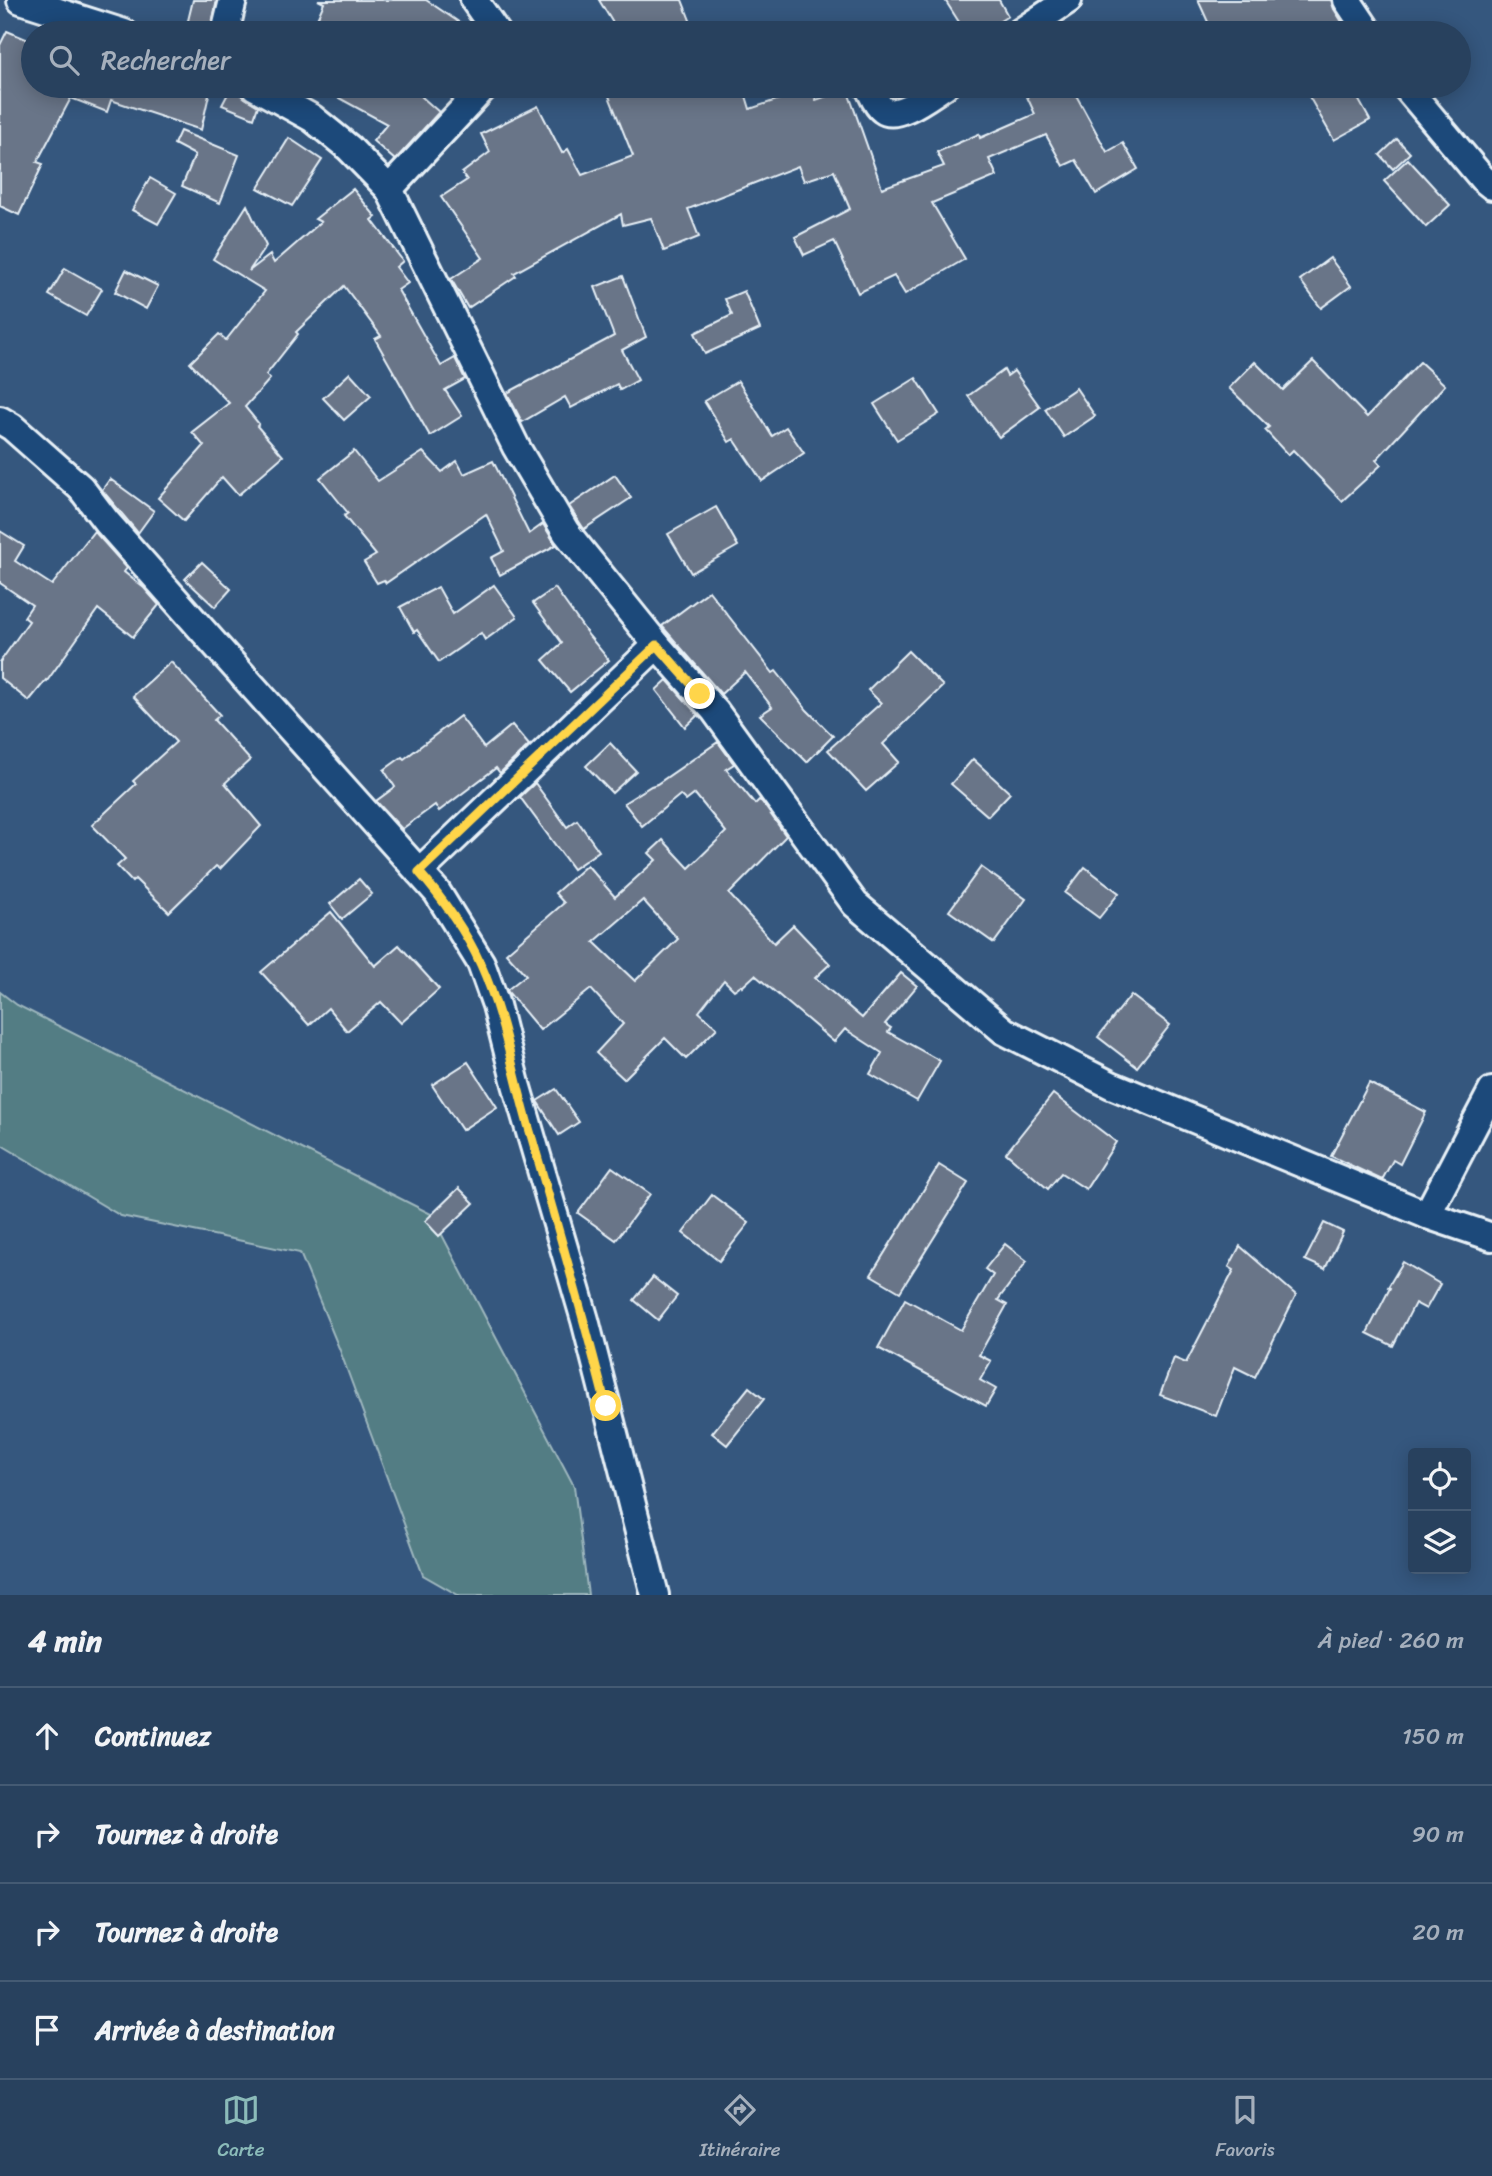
<!DOCTYPE html>
<html lang="fr">
<meta charset="utf-8">
<style>
body{margin:0;font-family:Sriracha,sans-serif;background:#304864;color:#f1f3f6}
.controls{position:absolute;right:21px;bottom:21px;display:grid;overflow:hidden;border-radius:7px;box-shadow:0 4px 18px #0003}
.controls button{width:63px;height:63px;display:grid;place-items:center;padding:0;border:0;border-bottom:2px solid #445a73;background:#28415e;color:#f1f3f6;font:35px sans-serif}
.stop{position:absolute;width:21px;height:21px;margin:-16px;border:5px solid #ffd54a;border-radius:50%;background:#fff}
.stop.end{background:#ffd54a;border-color:#fff;box-shadow:0 2px 7px #0008}
.list{margin:0;padding:0;list-style:none}
h2{display:flex;justify-content:space-between;align-items:center;height:91px;margin:0;padding:0 28px;font-size:30px}
h2 small{font-size:23px;font-weight:400;color:#a5afbc}
.list li{display:grid;grid-template-columns:46px 1fr auto;gap:21px;align-items:center;box-sizing:border-box;height:98px;padding:0 28px;border-top:2px solid #445a73}
.list b{display:block;font-size:26px;white-space:nowrap}
.list em{font-size:23px;font-style:normal;color:#a5afbc}
.icon{flex:none;width:38px;height:38px;fill:none;stroke:currentColor;stroke-width:2;stroke-linecap:round;stroke-linejoin:round}
.map{position:relative;flex:none;width:1492px;height:1595px;overflow:hidden}
.search{position:absolute;background:#28415e;box-shadow:0 4px 18px #0003;left:21px;right:21px;top:21px;height:77px;display:flex;align-items:center;gap:18px;box-sizing:border-box;padding:0 24px;border-radius:38px;color:#a5afbc;font-size:26px}
.sheet{height:483px;background:#28415e}
nav{display:flex;justify-content:space-around;align-items:center;box-sizing:border-box;height:98px;border-top:2px solid #445a73;background:#28415e;font-size:19px;color:#a5afbc}
nav a{display:grid;justify-items:center;gap:4px}
nav .on{color:#8bbbb9}
.map>svg:first-child{display:block}
.green{fill:#537d84;stroke:#9eb7be;stroke-width:2}
.building{fill:#697488;stroke:#e8f1f8;stroke-width:2;fill-rule:evenodd}
.lines{fill:none;stroke-linecap:round;stroke-linejoin:round}
.street-casing{stroke:#e8f1f8;stroke-width:32}
.street{stroke:#1f4a7a;stroke-width:26}
.route{stroke:#ffd54a;stroke-width:9}
</style>
<div class="map">
<svg width="1492" height="1595" viewBox="0 0 1492 1595">
<rect width="100%" height="100%" fill="#35577e"/>
<filter id="ink" filterUnits="userSpaceOnUse"><feTurbulence type="fractalNoise" baseFrequency=".0143" numOctaves="2"/><feDisplacementMap in="SourceGraphic" scale="14" xChannelSelector="R" yChannelSelector="G"/><feConvolveMatrix kernelMatrix="1 2 1 2 8 2 1 2 1" color-interpolation-filters="sRGB"/></filter>
<g filter="url(#ink)">
<!-- green -->
<polygon class="green" points="0,992 17,1005 431,1214 574,1486 588,1595 458,1595 423,1575 339,1348 300,1253 121,1216 0,1144"/>
<!-- building -->
<g class="building">
<polygon points="193,0 217,0 210,33 185,33"/>
<polygon points="318,0 426,0 475,33 382,33 359,21 354,33 311,33 324,3"/>
<polygon points="599,0 682,0 695,33 619,33"/>
<polygon points="945,0 999,0 1008,16 981,33 966,33"/>
<polygon points="1198,0 1331,0 1334,9 1349,33 1213,33"/>
<polygon points="7,31 33,42 33,86 211,86 201,130 111,100 107,112 71,98 37,162 43,164 19,215 0,206 0,45"/>
<polygon points="232,86 238,87 241,95 258,106 254,118 222,105"/>
<polygon points="317,86 430,86 422,97 439,112 395,160 373,141 387,124"/>
<polygon points="636,86 743,86 750,109 812,88 816,100 847,89 882,188 944,166 937,152 979,134 980,138 1035,114 1022,86 1071,86 1107,152 1123,143 1138,169 1096,194 1076,160 1063,166 1046,135 989,159 997,176 932,203 965,259 905,294 894,276 858,293 834,241 804,255 795,237 850,209 834,171 804,181 798,166 688,209 699,237 664,251 651,218 623,225 621,214 514,273 516,276 468,308 451,279 483,258 441,197 467,180 462,173 490,152 481,134 538,106 562,153 568,149 582,175 633,156 609,96"/>
<polygon points="1303,86 1351,86 1370,120 1334,140"/>
<polygon points="180,131 239,155 220,203 182,186 195,155 174,144"/>
<polygon points="289,138 322,160 292,206 258,188"/>
<polygon points="1397,139 1410,153 1393,169 1380,155"/>
<polygon points="1408,159 1450,205 1426,227 1384,181"/>
<polygon points="150,178 176,193 158,224 132,210"/>
<polygon points="353,189 376,217 372,220 403,261 396,267 408,283 398,290 441,366 455,358 465,379 445,390 462,416 430,436 375,339 381,336 344,286 296,332 298,334 266,375 270,379 245,407 259,424 257,426 283,456 238,495 222,477 184,521 158,498 204,446 192,432 229,403 190,363 219,334 226,340 265,291 213,259 247,205 266,246 249,271 270,255 274,263 321,222 315,219"/>
<polygon points="1330,258 1351,286 1321,308 1300,280"/>
<polygon points="65,268 102,289 86,316 49,295"/>
<polygon points="126,270 158,286 146,309 115,292"/>
<polygon points="623,276 646,337 622,350 638,380 620,390 617,384 571,408 565,397 522,422 507,393 614,336 595,287"/>
<polygon points="744,291 760,329 705,354 695,333 732,315 725,299"/>
<polygon points="1313,361 1367,417 1420,362 1445,385 1376,460 1381,465 1342,501 1293,450 1288,455 1265,430 1269,427 1229,388 1255,362 1283,390"/>
<polygon points="1004,370 1007,376 1014,371 1040,407 999,437 968,396"/>
<polygon points="350,373 371,396 344,420 323,398"/>
<polygon points="916,378 939,414 897,440 874,404"/>
<polygon points="738,381 772,436 786,427 804,453 762,481 734,439 729,442 704,401"/>
<polygon points="1076,388 1095,416 1064,437 1045,409"/>
<polygon points="354,451 378,481 423,452 442,472 457,461 464,474 493,461 529,534 543,524 556,545 500,575 491,558 504,551 486,514 386,583 384,580 377,583 364,562 376,555 344,516 348,513 320,478"/>
<polygon points="615,475 631,498 584,529 569,506"/>
<polygon points="110,479 154,511 138,533 102,490"/>
<polygon points="716,507 738,546 691,573 668,534"/>
<polygon points="0,531 24,546 15,561 52,585 94,531 127,568 124,572 144,588 159,605 133,637 98,609 47,681 46,680 29,701 0,678 0,662 29,621 24,617 32,605 0,583"/>
<polygon points="202,562 231,589 215,607 185,579"/>
<polygon points="494,585 517,617 485,640 481,633 439,662 417,630 414,632 400,607 438,587 453,614"/>
<polygon points="555,588 589,636 609,660 570,692 543,660 562,643 533,603"/>
<polygon points="709,591 773,673 776,671 807,710 833,736 807,762 760,715 772,707 745,672 721,694 662,626"/>
<polygon points="908,651 943,686 883,744 899,762 866,791 828,750 881,703 868,690"/>
<polygon points="171,662 220,715 214,720 250,760 225,783 261,826 220,869 216,866 169,912 135,879 132,882 117,866 125,859 92,825 136,784 133,781 176,742 133,696"/>
<polygon points="667,680 698,715 685,727 656,690"/>
<polygon points="460,716 484,748 512,725 529,745 500,773 496,768 439,811 435,805 402,829 376,801 395,787 384,770 402,757 404,759"/>
<path d="M718 742 734 764 726 769 755 804 759 800 762 802 786 836 729 894 774 943 793 925 830 964 815 978 862 1018 901 973 917 986 885 1024 891 1028 888 1032 940 1061 917 1101 870 1074 882 1053 845 1029 834 1042 755 975 742 987 741 985 734 990 724 980 699 1012 717 1028 686 1059 665 1038 624 1079 596 1053 623 1024 591 989 540 1030 508 992 507 990 526 975 506 953 564 903 555 893 587 865 615 897 656 860 649 853 663 840 689 868 726 832 695 794 686 801 680 795 642 826 624 803 651 786 657 784ZM643 900 678 939 635 981 594 942Z"/>
<polygon points="610,743 636,771 612,793 586,766"/>
<polygon points="973,759 1010,793 988,816 951,784"/>
<polygon points="535,783 567,827 577,820 599,851 573,869 520,797"/>
<polygon points="981,867 1026,899 994,943 949,911"/>
<polygon points="1085,867 1119,893 1099,918 1065,893"/>
<polygon points="359,879 372,894 342,919 330,904"/>
<polygon points="331,912 375,966 399,945 439,989 401,1023 381,1002 347,1031 328,1008 309,1025 261,972"/>
<polygon points="1131,995 1170,1025 1137,1067 1098,1037"/>
<polygon points="468,1062 497,1107 462,1130 432,1085"/>
<polygon points="1369,1083 1426,1112 1400,1164 1393,1160 1382,1180 1331,1156"/>
<polygon points="556,1089 579,1122 559,1135 537,1101"/>
<polygon points="1053,1094 1116,1142 1086,1189 1061,1173 1048,1189 1006,1153"/>
<polygon points="939,1165 968,1183 900,1292 871,1275"/>
<polygon points="612,1167 650,1194 616,1240 578,1213"/>
<polygon points="459,1188 474,1203 439,1236 425,1221"/>
<polygon points="712,1195 749,1223 719,1261 683,1233"/>
<polygon points="1324,1223 1343,1232 1325,1269 1305,1260"/>
<polygon points="1005,1244 1027,1261 998,1300 1007,1305 979,1355 991,1361 980,1380 996,1389 986,1406 878,1348 905,1299 961,1330 993,1275 985,1269"/>
<polygon points="1240,1246 1296,1295 1255,1377 1235,1367 1216,1416 1160,1395 1174,1358 1186,1363 1234,1270 1229,1267"/>
<polygon points="1403,1262 1440,1284 1426,1309 1415,1303 1393,1346 1367,1333 1390,1288 1388,1287"/>
<polygon points="653,1277 677,1296 658,1320 634,1300"/>
<polygon points="749,1387 764,1399 727,1445 712,1433"/>
</g>
<g class="lines">
<!-- street casing -->
<g class="street-casing">
<g id="street">
<polyline points="21,0 124,33"/>
<polyline points="474,0 497,33"/>
<polyline points="1347,0 1369,33"/>
<polyline points="225,33 233,0"/>
<polyline points="1019,33 1068,0"/>
<polyline points="254,86 312,118 349,148 389,189 516,447 566,532 657,645 715,711 855,904 1004,1031 1111,1085 1427,1215 1492,1237"/>
<path d="M868 86C872 93 876 105 883 110 897 121 931 94 944 86"/>
<polyline points="1405,86 1482,178 1492,186"/>
<polyline points="389,189 485,86"/>
<polyline points="0,420 12,427 81,488 106,521 212,641 437,892 481,963 496,1005 516,1084 585,1320 655,1595"/>
<polyline points="419,872 657,645"/>
<polyline points="1427,1215 1492,1091"/>
</g>
</g>
<!-- street -->
<use href="#street" class="street"/>
</g>
</g>
<g class="lines" filter="url(#ink)">
<!-- route -->
<path class="route" d="M606 1406C583 1313 556 1221 529 1128 513 1074 504 1016 481 965 467 933 442 898 419 872L657 645 700 694"/>
</g>
</svg>
<div class="controls">
<button><svg class="icon" aria-label="locate" viewBox="0 0 24 24"><circle cx="12" cy="12" r="6"/><path d="M12 2v4M12 18v4M2 12h4M18 12h4"/></svg></button>
<button><svg class="icon" aria-label="layers" viewBox="0 0 24 24"><path d="M12 4l9 5-9 5-9-5zM3 14l9 5 9-5"/></svg></button>
</div>
<div class="stop" style="left:606px;top:1406px"></div>
<div class="stop end" style="left:700px;top:694px"></div>
<div class="search"><svg class="icon" aria-label="search" viewBox="0 0 24 24"><circle cx="10" cy="10" r="6"/><path d="M15 15l6 6"/></svg>Rechercher</div>
</div>
<section class="sheet">
<h2>4 min<small>À pied · 260 m</small></h2>
<ul class="list">
<li><svg class="icon" aria-label="ahead" viewBox="0 0 24 24"><path d="M12 20V5M6 11l6-6 6 6"/></svg><div><b>Continuez</b></div><em>150 m</em></li>
<li><svg class="icon" aria-label="right" viewBox="0 0 24 24"><path d="M7 20v-9h11M14 6l5 5-5 5"/></svg><div><b>Tournez à droite</b></div><em>90 m</em></li>
<li><svg class="icon" aria-label="right" viewBox="0 0 24 24"><path d="M7 20v-9h11M14 6l5 5-5 5"/></svg><div><b>Tournez à droite</b></div><em>20 m</em></li>
<li><svg class="icon" aria-label="arrive" viewBox="0 0 24 24"><path d="M6 21V4h12l-3 4 3 4H6"/></svg><div><b>Arrivée à destination</b></div></li>
</ul>
</section>
<nav>
<a class="on"><svg class="icon" aria-label="map" viewBox="0 0 24 24"><path d="M3 6l6-2 6 2 6-2v14l-6 2-6-2-6 2zM9 4v14M15 6v14"/></svg>Carte</a>
<a><svg class="icon" aria-label="directions" viewBox="0 0 24 24"><path d="M12 3l9 9-9 9-9-9zM9 14v-3h6M13 9l2 2-2 2"/></svg>Itinéraire</a>
<a><svg class="icon" aria-label="saved" viewBox="0 0 24 24"><path d="M7 4h10v16l-5-4-5 4z"/></svg>Favoris</a>
</nav>
